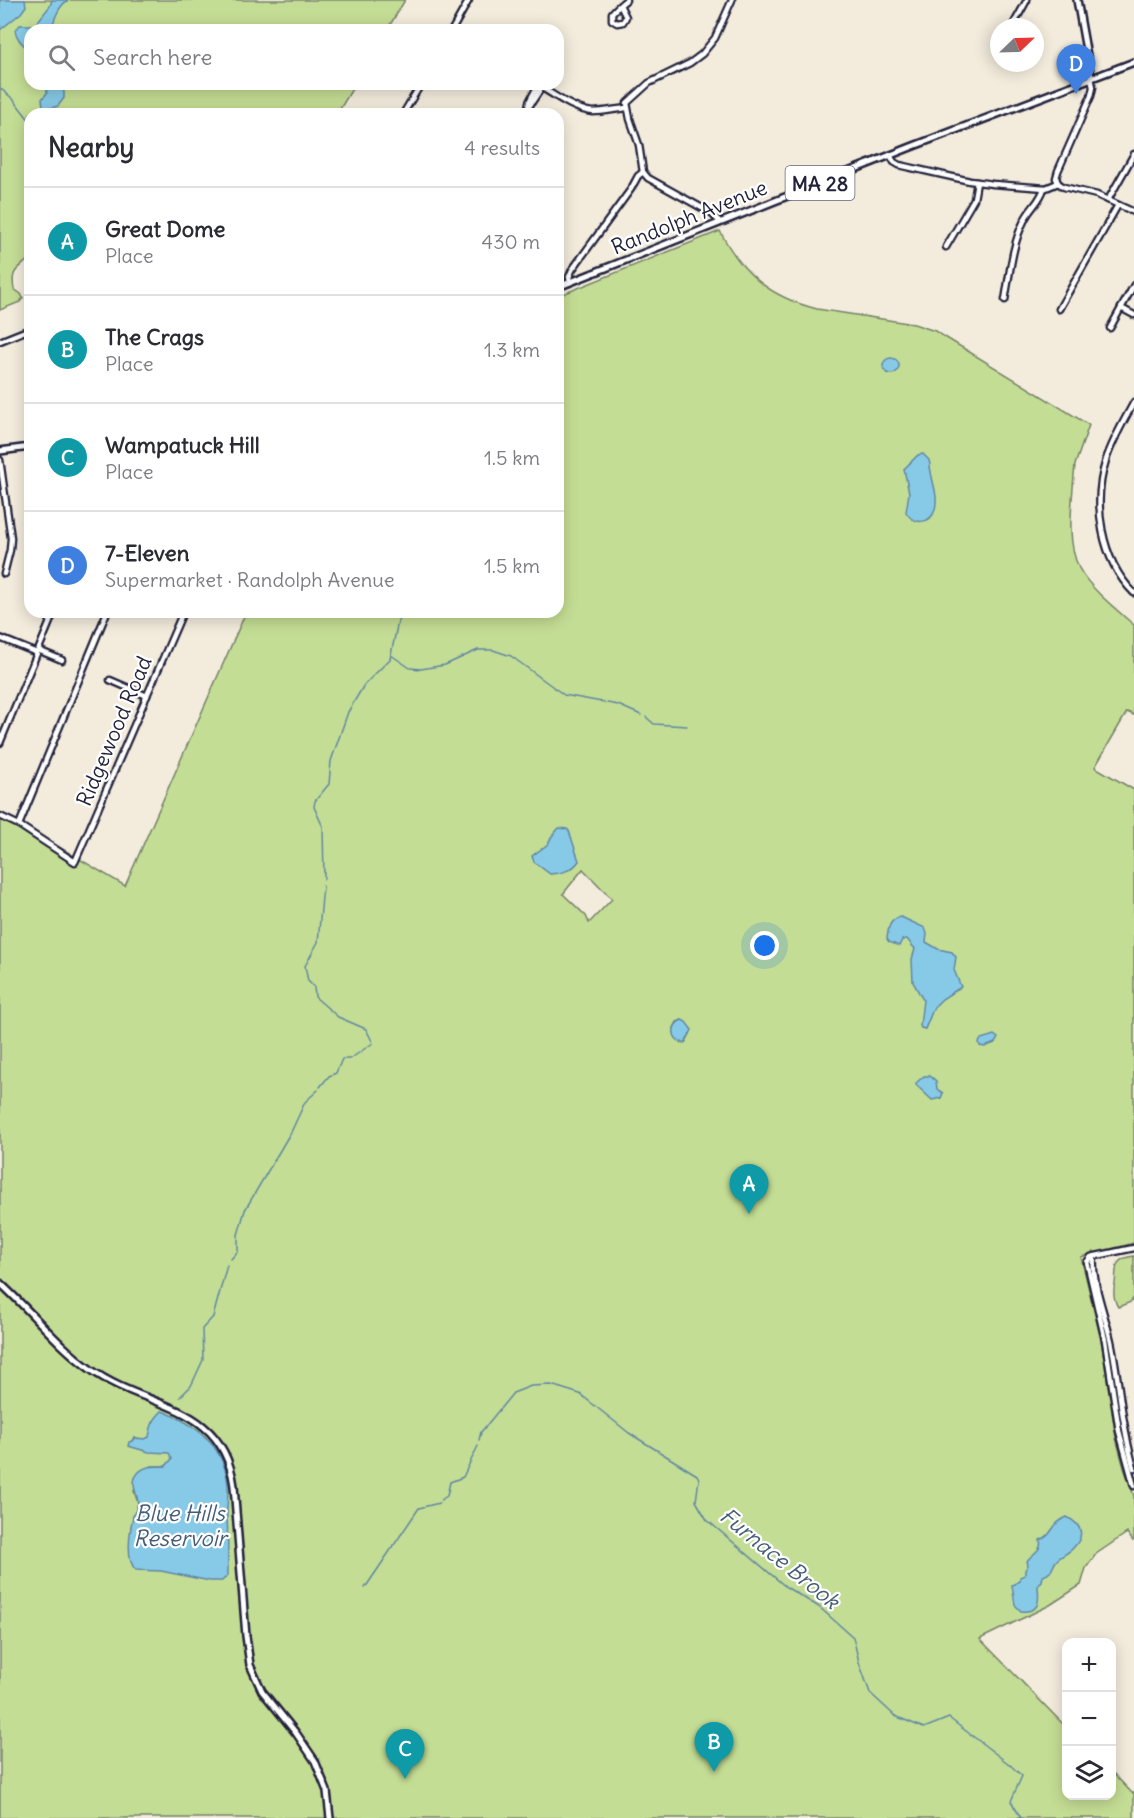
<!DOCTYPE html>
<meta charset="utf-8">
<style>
body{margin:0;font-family:Delius,sans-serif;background:#f2f2f3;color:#2b2b33}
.controls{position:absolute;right:18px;bottom:18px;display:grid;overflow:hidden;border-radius:12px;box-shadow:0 3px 15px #0003}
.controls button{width:54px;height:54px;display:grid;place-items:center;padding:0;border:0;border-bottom:2px solid #e1e1e2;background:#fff;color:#2b2b33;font:30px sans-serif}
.compass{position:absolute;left:990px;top:18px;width:54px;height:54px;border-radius:50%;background:#fff;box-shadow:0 3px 15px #0003;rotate:67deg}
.you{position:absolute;left:765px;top:946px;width:21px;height:21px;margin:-15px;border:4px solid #fff;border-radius:50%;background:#1a73e8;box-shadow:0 0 0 9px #1a73e833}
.badge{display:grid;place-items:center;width:39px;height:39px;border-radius:50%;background:#ea580c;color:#fff;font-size:20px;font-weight:700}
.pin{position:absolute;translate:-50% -50px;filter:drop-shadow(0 2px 3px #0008)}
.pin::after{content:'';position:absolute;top:32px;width:21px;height:18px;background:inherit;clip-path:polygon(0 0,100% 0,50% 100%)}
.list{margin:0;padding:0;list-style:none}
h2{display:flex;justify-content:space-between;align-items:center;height:78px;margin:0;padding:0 24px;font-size:26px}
h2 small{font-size:20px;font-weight:400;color:#7c7c81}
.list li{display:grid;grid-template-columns:39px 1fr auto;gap:18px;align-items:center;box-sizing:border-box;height:108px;padding:0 24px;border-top:2px solid #e1e1e2}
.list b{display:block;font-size:22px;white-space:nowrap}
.list p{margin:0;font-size:20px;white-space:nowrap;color:#7c7c81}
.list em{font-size:20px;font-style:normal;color:#7c7c81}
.icon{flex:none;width:33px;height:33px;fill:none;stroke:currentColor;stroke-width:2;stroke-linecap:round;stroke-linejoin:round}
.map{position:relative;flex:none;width:1134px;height:1818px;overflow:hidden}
.search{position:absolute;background:#fff;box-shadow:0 3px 15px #0003;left:24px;top:24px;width:540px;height:66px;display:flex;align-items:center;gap:15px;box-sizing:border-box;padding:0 21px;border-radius:18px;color:#7c7c81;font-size:22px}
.panel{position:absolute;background:#fff;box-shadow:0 3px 15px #0003;left:24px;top:108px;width:540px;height:510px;border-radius:18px}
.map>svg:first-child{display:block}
.green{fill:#c4dd94;stroke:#738068;stroke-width:1.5;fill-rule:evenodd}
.water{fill:#87cae8;stroke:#5f87a3;stroke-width:1.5}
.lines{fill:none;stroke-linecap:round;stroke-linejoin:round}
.stream{stroke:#5f87a3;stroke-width:1.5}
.minor-casing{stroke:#22223b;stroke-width:9}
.major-casing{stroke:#22223b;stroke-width:10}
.minor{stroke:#fff;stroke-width:4.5}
.major{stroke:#fff;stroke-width:5}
.labels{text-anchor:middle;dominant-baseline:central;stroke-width:4.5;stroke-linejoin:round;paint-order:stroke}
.shield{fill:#fff;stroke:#646476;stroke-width:1.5}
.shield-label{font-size:20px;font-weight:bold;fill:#22223b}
.street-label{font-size:21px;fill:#22223b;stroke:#fff}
.water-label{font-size:22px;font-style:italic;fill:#455d78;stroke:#fff}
</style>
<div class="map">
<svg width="1134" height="1818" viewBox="0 0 1134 1818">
<rect width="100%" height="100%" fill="#f3ecdd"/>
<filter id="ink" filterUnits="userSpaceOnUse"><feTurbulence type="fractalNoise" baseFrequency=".0167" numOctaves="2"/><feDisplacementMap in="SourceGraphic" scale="12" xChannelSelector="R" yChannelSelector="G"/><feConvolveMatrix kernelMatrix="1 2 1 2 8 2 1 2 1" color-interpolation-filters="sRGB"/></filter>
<g filter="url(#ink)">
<!-- green -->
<g class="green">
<path d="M4 0H405L387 30H30V84H355L337 114H30V257C20 270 10 268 14 289L21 294 23 298 20 302 0 310V8Z"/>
<path d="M720 231C742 274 770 297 817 309L914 324 935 331 1089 425 1075 465 1074 475C1072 504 1066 541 1079 568 1090 589 1117 610 1134 625V715L1127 712 1095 767 1134 790V1243L1081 1257 1101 1340 1116 1438 1124 1468 1134 1496V1540L1133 1541 1127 1533 1096 1554 1086 1568 1081 1585 1050 1605 980 1639 1066 1727V1796H1112V1772L1132 1793H1134V1818H0V812L125 886 246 612H558V296ZM583 869 612 899 589 923 586 916 563 894ZM682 1020 690 1034 685 1043H681L674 1028 677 1022ZM134 1438 145 1439 166 1452H158L132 1441ZM172 1459 130 1554 131 1528 138 1503 134 1491 140 1471 152 1466H166Z"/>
<path d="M1134 1256V1297L1131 1302 1118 1307C1113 1299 1113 1292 1115 1284 1117 1268 1112 1259 1134 1256Z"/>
</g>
<!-- water -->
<g class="water">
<polygon points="0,0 25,0 26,6 21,13 0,30"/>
<path d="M52 0H69C59 4 54 20 51 30H30V51C24 45 16 39 15 30L20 25H35L50 6Z"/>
<polygon points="46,84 59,84 64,92 64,98 58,106 47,109 43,106 42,99 47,93"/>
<circle cx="891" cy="366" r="8"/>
<path d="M923 454 929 460 930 465C931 480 939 495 935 509 931 525 913 525 906 512L909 493 904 469 918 455Z"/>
<path d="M559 828 567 829 569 831 579 861C572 871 562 873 550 874L534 862 532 856 548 844 552 836Z"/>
<path d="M901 917 925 928 927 934 926 942 938 949 952 952 956 957 954 970 961 987 942 999 934 1007 925 1029 921 1028 920 1026 923 1000 913 982 912 959 915 949 907 939 902 940 899 946 889 942 887 939C888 929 889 919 901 917Z"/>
<path d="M682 1020 686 1022 692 1030 685 1043C672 1042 669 1025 682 1020Z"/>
<polygon points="994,1035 998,1038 995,1043 985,1047 980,1046 979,1043 981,1039"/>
<polygon points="924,1076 930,1076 936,1081 937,1089 943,1093 941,1098 932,1100 916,1085 916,1083"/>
<path d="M162 1411C196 1424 226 1446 228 1487 228 1496 227 1505 227 1514 228 1534 228 1555 228 1575L222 1581H210L161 1571 136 1570C125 1561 130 1530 133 1516 134 1512 138 1508 138 1503 137 1492 129 1482 139 1472 147 1464 156 1467 166 1466L172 1459 169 1453 149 1452 128 1446 129 1442 132 1441 134 1438 145 1439 149 1437C151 1425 153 1420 162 1411Z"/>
<path d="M1067 1517C1082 1525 1085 1535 1074 1547 1070 1552 1063 1555 1058 1559 1051 1565 1055 1572 1043 1576L1042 1581 1038 1586C1039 1600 1041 1613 1021 1611L1015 1605 1012 1585 1020 1581V1577L1025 1575V1570L1028 1565 1027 1561C1032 1553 1043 1551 1040 1540 1054 1535 1050 1524 1067 1517Z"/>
</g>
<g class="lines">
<!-- stream -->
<g class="stream">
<polyline points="0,88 13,99 30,121"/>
<polyline points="391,655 410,668 421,669 445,665 478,650 493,650 511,656 564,695 618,705 641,715"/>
<polyline points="646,717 654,724 687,726"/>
<polyline points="324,879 323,827 314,807 315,801 329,784 331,761 348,712 364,685 390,659 400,612"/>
<polyline points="320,1087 329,1076 336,1073 342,1059 350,1059 373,1043 366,1029 338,1017 315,997 314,987 308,981 305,966 318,942 323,886"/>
<polyline points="231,1259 238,1251 238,1235 245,1210 292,1130 305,1102 318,1090"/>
<polyline points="180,1397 191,1386 203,1360 202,1329 213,1317 227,1265"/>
<polyline points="479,1440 481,1432 513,1393 531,1386 551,1385 580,1394 629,1433 697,1475 699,1479 696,1501 707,1520 786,1587 819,1607 853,1637 859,1662 870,1693 895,1716 924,1728 949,1718 1009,1764 1022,1776 1011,1801 1021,1818"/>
<polyline points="441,1500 447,1496 450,1482 463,1477 478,1446"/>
<polyline points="365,1588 419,1508 439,1503"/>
</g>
<!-- minor casing -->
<g class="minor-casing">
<g id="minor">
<path d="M620 5 626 17 623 22 617 23 612 20V13C616 8 621 4 626 0"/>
<polyline points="1012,27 1027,0"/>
<polyline points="452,30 469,0"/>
<path d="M536 84C553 94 573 110 593 112 604 112 616 109 627 108"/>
<polyline points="528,108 529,102 538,85"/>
<polyline points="403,114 421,84"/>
<polyline points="524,114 542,87"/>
<polyline points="890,155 894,162 899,165 970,181 993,184 1046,188 1058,183"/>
<polyline points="643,172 639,145 630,119 627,103 649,83 690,63 702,54 715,38 732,0"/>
<polyline points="643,172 648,178 711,213 720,222"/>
<polyline points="1058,183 1056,178 1058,171 1091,96 1093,87 1091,78"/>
<polyline points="1058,183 1064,187 1097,195 1134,212"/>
<polyline points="1108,200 1134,154"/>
<polyline points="946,247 974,199 977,182"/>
<polyline points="570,282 569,277 572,270 631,189 638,176 643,172"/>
<path d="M1005 300C1010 273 1012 245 1024 221 1029 209 1041 201 1044 188"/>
<polyline points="1121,308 1134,315"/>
<polyline points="1059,309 1118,205"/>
<polyline points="1110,328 1134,285"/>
<polyline points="0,341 30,329"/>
<path d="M1134 402C1124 421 1113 439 1106 460 1092 504 1101 560 1134 593"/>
<polyline points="0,460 11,538 10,550 4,574"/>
<polyline points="0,638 37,653"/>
<polyline points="38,650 62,660"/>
<polyline points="110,680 147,696"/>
<polyline points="0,743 54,612"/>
<polyline points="0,816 19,825 75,862 183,612"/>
<polyline points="19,825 107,612"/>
<polyline points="1134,1248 1091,1257 1087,1262 1105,1340 1119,1431 1134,1486"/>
<path d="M1094 1256C1091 1284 1107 1318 1112 1346 1120 1387 1122 1428 1134 1468"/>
</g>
</g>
<!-- major casing -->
<g class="major-casing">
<g id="major">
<polyline points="1077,0 1091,78"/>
<polyline points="558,287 911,147 1134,62"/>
<polyline points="0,451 30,447"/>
<path d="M0 1283C31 1311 56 1344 90 1369 146 1410 223 1401 234 1486L246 1636 250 1665 262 1691 296 1733 315 1761 327 1791 330 1818"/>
</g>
</g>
<!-- minor -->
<use href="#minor" class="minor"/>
<!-- major -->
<use href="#major" class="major"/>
</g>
</g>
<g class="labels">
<!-- shield labels -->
<rect class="shield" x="785.5" y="166" width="69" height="34" rx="4.5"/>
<g class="shield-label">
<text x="820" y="183">MA 28</text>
</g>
<!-- street labels -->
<g class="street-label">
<text transform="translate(689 217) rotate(-22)">Randolph Avenue</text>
<text transform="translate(114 731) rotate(-67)">Ridgewood Road</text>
</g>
<!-- water labels -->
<g class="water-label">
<text x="180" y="1513">Blue Hills<tspan x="180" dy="25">Reservoir</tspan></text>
<text transform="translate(780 1558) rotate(39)">Furnace Brook</text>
</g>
</g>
</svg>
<div class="controls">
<button>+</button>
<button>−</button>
<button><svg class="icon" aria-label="layers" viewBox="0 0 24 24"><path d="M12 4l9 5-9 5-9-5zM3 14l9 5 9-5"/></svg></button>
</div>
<svg class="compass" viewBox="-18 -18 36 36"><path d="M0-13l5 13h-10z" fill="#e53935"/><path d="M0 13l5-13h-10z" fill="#7c7c81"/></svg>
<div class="you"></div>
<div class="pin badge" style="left:749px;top:1214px;background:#0f9aa8">A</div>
<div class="pin badge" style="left:714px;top:1772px;background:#0f9aa8">B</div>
<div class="pin badge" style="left:405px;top:1779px;background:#0f9aa8">C</div>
<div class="pin badge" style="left:1076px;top:94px;background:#3f7fe0">D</div>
<div class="search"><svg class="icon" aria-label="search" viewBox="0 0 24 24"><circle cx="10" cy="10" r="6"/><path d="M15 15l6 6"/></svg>Search here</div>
<section class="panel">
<h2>Nearby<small>4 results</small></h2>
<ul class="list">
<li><span class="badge" style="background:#0f9aa8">A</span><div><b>Great Dome</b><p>Place</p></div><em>430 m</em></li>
<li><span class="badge" style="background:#0f9aa8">B</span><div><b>The Crags</b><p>Place</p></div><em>1.3 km</em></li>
<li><span class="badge" style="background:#0f9aa8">C</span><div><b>Wampatuck Hill</b><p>Place</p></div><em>1.5 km</em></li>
<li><span class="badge" style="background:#3f7fe0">D</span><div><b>7-Eleven</b><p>Supermarket · Randolph Avenue</p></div><em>1.5 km</em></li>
</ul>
</section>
</div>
